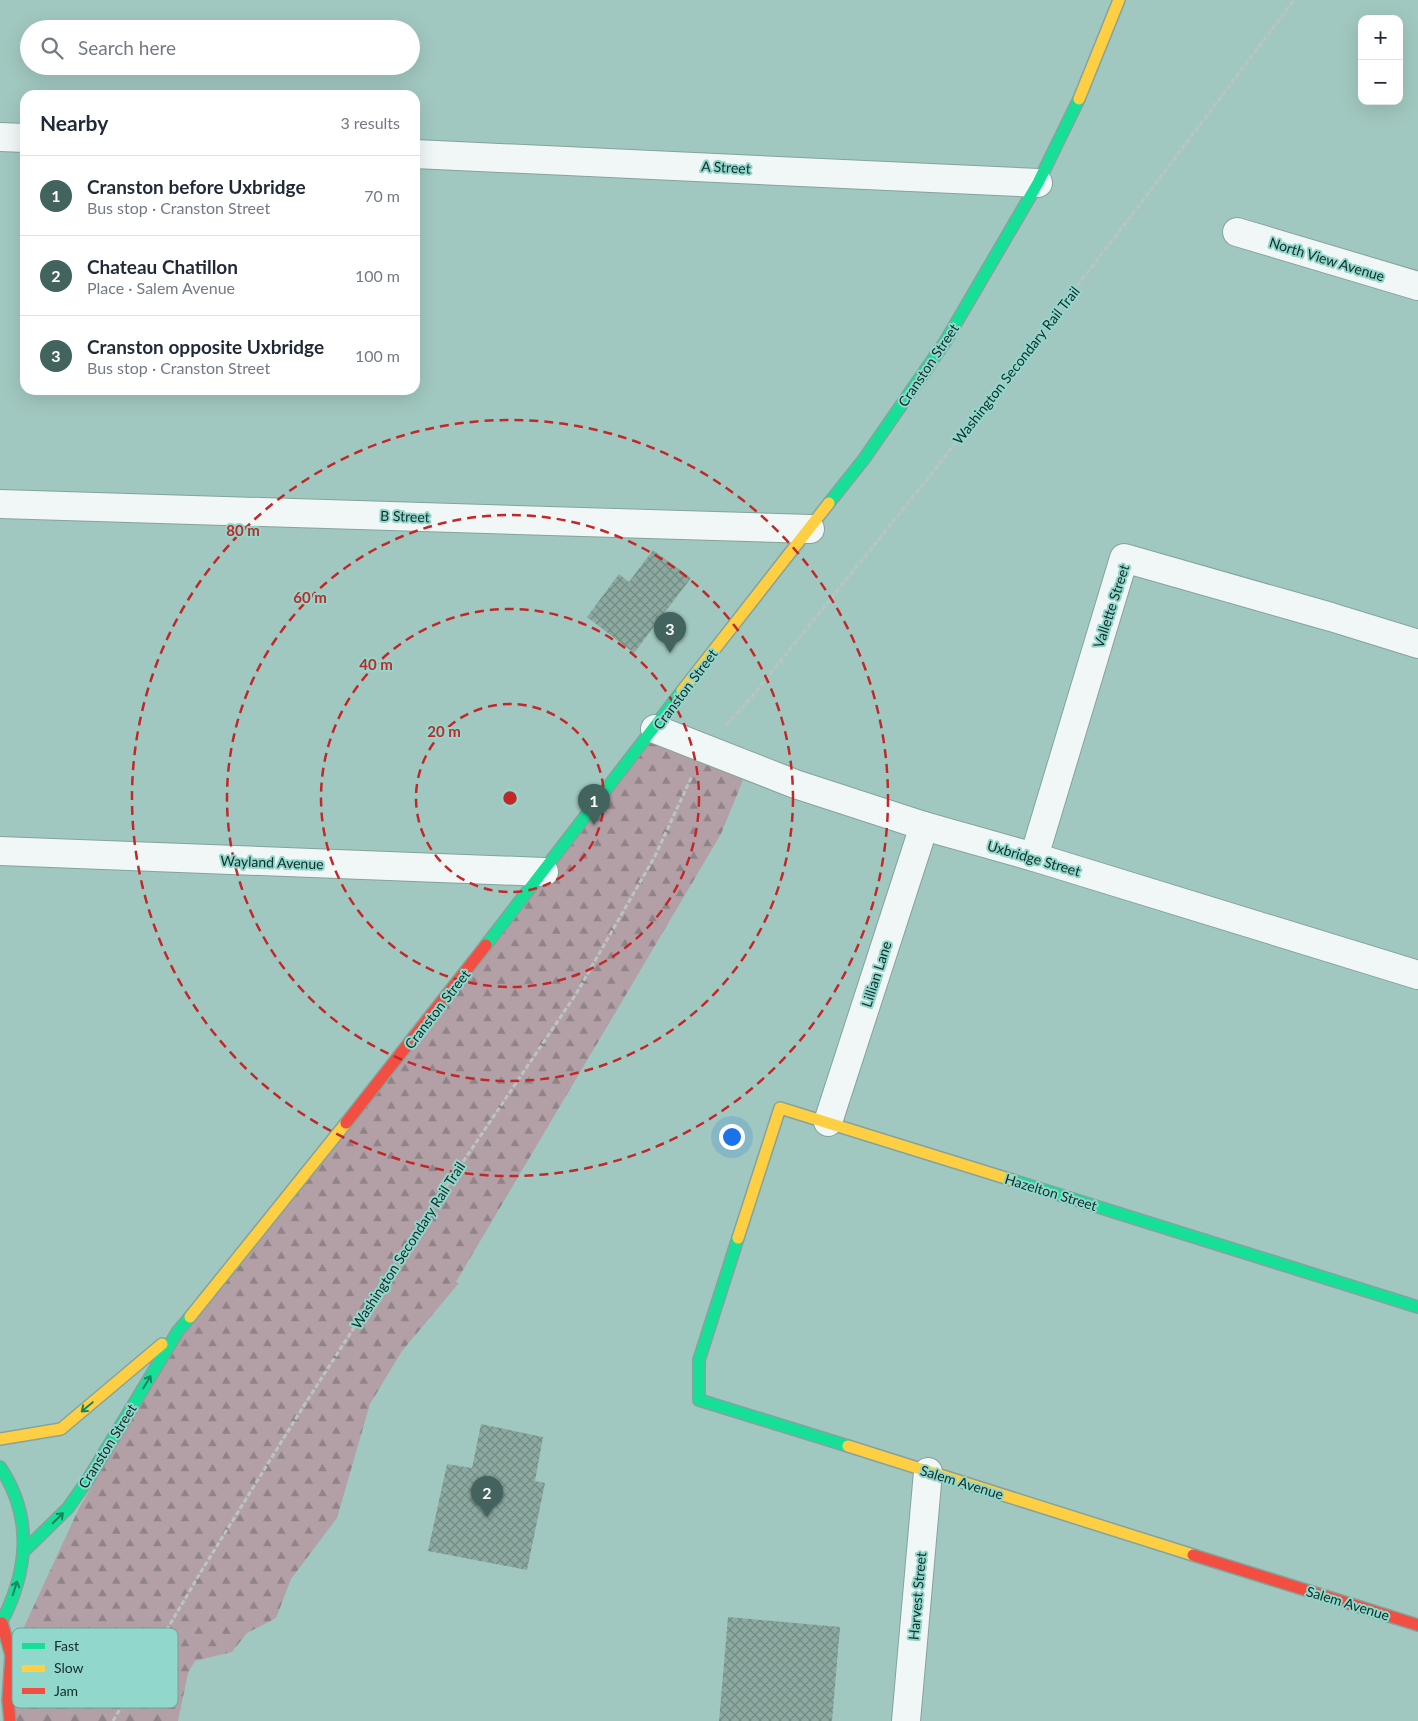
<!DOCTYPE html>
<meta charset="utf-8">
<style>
body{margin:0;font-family:Lato,sans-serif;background:#f6f6f7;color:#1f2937}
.controls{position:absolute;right:15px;top:15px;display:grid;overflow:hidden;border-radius:10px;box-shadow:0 5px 20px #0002}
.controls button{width:45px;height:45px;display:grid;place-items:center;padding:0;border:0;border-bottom:1px solid #e0e1e3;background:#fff;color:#1f2937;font:25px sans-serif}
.you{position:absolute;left:731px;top:1136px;width:18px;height:18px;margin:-12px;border:4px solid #fff;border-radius:50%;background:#1a73e8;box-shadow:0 0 0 8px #1a73e833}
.badge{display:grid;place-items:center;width:32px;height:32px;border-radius:50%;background:#43635e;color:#fff;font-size:16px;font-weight:700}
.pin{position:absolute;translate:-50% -41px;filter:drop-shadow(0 1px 2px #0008)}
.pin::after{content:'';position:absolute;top:26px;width:18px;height:15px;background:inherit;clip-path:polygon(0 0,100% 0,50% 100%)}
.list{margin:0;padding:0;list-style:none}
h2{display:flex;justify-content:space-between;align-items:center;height:65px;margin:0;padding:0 20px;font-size:21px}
h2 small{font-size:16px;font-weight:400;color:#747a83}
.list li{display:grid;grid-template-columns:32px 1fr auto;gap:15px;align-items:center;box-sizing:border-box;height:80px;padding:0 20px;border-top:1px solid #e0e1e3}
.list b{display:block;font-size:19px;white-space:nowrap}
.list p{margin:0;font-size:16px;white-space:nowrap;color:#747a83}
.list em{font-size:16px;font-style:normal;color:#747a83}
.icon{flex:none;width:28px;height:28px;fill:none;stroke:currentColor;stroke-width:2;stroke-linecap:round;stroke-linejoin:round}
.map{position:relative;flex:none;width:1418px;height:1721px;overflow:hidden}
.search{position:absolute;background:#fff;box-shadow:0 5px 20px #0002;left:20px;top:20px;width:400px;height:55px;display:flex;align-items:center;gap:12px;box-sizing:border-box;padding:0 18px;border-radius:28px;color:#747a83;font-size:19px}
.panel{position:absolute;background:#fff;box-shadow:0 5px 20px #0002;left:20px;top:90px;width:400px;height:305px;border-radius:15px}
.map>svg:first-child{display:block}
.forest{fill:url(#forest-firs)}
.building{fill:url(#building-cross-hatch)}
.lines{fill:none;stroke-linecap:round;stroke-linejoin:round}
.street-casing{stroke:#84a39d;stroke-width:30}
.fast-casing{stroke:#84a39d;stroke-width:14}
.slow-casing{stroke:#84a39d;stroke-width:14}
.jam-casing{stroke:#84a39d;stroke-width:14}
.path{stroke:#bac5c3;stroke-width:3;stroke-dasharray:5 2.5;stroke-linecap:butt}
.street{stroke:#f1f7f6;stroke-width:28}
.fast{stroke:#16e098;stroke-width:11}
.slow{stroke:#ffcf43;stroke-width:11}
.jam{stroke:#f24e42;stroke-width:11}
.oneway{stroke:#138660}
.ring{fill:none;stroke:#c22828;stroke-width:2.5;stroke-dasharray:9 6}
.labels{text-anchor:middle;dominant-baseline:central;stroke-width:4;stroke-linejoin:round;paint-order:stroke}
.street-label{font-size:14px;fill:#102d29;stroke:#92d7cb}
.key{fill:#92d7cb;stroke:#6ba49a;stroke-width:1}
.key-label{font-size:14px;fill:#102d29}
.centre{fill:#c22828;stroke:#92d7cb;stroke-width:2.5}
.ring-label{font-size:15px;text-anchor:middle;font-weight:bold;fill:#c22828;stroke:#92d7cb;stroke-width:4;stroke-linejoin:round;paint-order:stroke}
</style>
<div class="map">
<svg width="1418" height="1721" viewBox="0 0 1418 1721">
<defs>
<pattern id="forest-firs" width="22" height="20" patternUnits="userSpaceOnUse" patternTransform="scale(1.25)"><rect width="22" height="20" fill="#b3a0a6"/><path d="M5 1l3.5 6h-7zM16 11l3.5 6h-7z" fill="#908387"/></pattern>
<pattern id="building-cross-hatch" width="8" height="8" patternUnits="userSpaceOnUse" patternTransform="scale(1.25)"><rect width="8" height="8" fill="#8caaa1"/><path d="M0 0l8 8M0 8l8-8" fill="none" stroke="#718b83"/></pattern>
</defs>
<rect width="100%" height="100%" fill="#a1c8c0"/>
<!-- forest -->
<polygon class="forest" points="653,732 746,773 721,834 456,1282 459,1283 402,1351 370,1404 337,1518 291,1579 276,1618 247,1633 232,1652 195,1661 188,1673 178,1721 6,1721 13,1651 79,1508 205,1297"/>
<!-- building -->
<g class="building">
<polygon points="653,550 691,578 634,653 587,617 619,574 629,582"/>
<polygon points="481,1424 543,1437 535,1481 545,1483 527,1570 428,1551 447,1464 472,1468"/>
<polygon points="728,1617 840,1627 832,1721 719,1721"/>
</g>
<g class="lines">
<!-- street casing -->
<g class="street-casing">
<g id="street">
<polyline points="0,137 25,138"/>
<polyline points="415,154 1038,183"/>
<polyline points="1237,232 1418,286"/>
<polyline points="0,504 810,529"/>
<polyline points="655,729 795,784 924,826 1034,857 1418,975"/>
<polyline points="0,851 544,872"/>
<polyline points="1034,857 1124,558 1331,617 1418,644"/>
<polyline points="828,1122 924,826"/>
<polyline points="906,1721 928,1472"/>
</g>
</g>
<!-- fast casing -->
<g class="fast-casing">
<g id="fast">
<polyline points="829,503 864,459 945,342 1038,183 1079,99"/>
<polyline points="486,945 682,691"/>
<polyline points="1012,1180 1418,1307"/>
<polyline points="738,1238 699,1360 699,1400 848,1446"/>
<path d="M0 1467C34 1518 28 1573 0 1625"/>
<polyline points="23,1552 68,1508 89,1478 178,1331 190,1317"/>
</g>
</g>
<!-- slow casing -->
<g class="slow-casing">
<g id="slow">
<polyline points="1079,99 1119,0"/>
<polyline points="682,691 829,503"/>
<polyline points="738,1238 780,1108 1012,1180"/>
<polyline points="190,1317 346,1123"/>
<polyline points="0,1439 61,1429 162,1344"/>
<polyline points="848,1446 1193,1555"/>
</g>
</g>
<!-- jam casing -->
<g class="jam-casing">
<g id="jam">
<polyline points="346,1123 486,945"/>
<polyline points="1193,1555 1418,1625"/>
<polyline points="2,1623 11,1655 8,1700 10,1721"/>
</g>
</g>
<!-- path -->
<g class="path">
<polyline points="726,725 745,705 933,472 1132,215 1294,0"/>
<polyline points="113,1721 202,1570 303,1407 407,1245 576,994 655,856 692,776"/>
</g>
<!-- street -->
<use href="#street" class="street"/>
<!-- fast -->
<use href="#fast" class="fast"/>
<!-- slow -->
<use href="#slow" class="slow"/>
<!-- jam -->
<use href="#jam" class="jam"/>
</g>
<!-- one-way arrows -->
<defs><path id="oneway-shaft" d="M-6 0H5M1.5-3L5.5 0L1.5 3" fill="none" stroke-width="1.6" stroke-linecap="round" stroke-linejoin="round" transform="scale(1.25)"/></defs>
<g class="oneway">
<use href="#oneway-shaft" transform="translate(147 1382) rotate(-59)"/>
<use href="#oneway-shaft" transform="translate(87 1407) rotate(140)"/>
<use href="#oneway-shaft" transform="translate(58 1518) rotate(-44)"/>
<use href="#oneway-shaft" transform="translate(15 1588) rotate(-72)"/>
</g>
<!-- distance rings -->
<g class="ring">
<circle cx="510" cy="798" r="94"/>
<circle cx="510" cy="798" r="189"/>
<circle cx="510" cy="798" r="283"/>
<circle cx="510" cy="798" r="378"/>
</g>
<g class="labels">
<!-- street labels -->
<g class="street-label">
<text transform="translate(726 167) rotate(3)">A Street</text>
<text transform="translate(1327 259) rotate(17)">North View Avenue</text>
<text transform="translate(928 365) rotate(-56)">Cranston Street</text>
<text transform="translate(1016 365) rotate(-52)">Washington Secondary Rail Trail</text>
<text transform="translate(405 516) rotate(2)">B Street</text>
<text transform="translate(1111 606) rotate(-72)">Vallette Street</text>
<text transform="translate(685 689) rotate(-53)">Cranston Street</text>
<text transform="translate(1034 858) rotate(16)">Uxbridge Street</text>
<text transform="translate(272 862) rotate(2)">Wayland Avenue</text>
<text transform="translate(876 974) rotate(-72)">Lillian Lane</text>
<text transform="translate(437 1009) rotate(-52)">Cranston Street</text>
<text transform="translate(1051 1192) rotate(17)">Hazelton Street</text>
<text transform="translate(408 1245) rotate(-57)">Washington Secondary Rail Trail</text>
<text transform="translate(107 1446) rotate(-58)">Cranston Street</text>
<text transform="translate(962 1482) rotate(17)">Salem Avenue</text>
<text transform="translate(917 1596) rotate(-85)">Harvest Street</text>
<text transform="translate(1348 1603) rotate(17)">Salem Avenue</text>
</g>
</g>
<!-- legend -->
<rect x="12" y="1628" width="166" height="80" rx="8" class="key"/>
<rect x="22" y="1643" width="23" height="6" fill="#16e098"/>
<rect x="22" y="1665" width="23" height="7" fill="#ffcf43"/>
<rect x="22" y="1688" width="23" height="6" fill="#f24e42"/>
<g class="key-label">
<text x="54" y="1651">Fast</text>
<text x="54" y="1673">Slow</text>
<text x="54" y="1696">Jam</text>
</g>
<circle cx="510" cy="798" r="8" class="centre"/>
<g class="ring-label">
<text x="243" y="536">80 m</text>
<text x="310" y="603">60 m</text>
<text x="376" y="670">40 m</text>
<text x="444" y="737">20 m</text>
</g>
</svg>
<div class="controls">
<button>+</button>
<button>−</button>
</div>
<div class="you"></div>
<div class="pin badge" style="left:594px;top:825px">1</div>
<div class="pin badge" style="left:487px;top:1517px">2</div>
<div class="pin badge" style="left:670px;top:653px">3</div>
<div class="search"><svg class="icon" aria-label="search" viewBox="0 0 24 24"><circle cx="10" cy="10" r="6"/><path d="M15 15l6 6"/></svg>Search here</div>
<section class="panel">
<h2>Nearby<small>3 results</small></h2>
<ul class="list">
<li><span class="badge">1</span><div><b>Cranston before Uxbridge</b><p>Bus stop · Cranston Street</p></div><em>70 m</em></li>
<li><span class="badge">2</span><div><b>Chateau Chatillon</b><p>Place · Salem Avenue</p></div><em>100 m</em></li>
<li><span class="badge">3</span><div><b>Cranston opposite Uxbridge</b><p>Bus stop · Cranston Street</p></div><em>100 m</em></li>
</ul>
</section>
</div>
